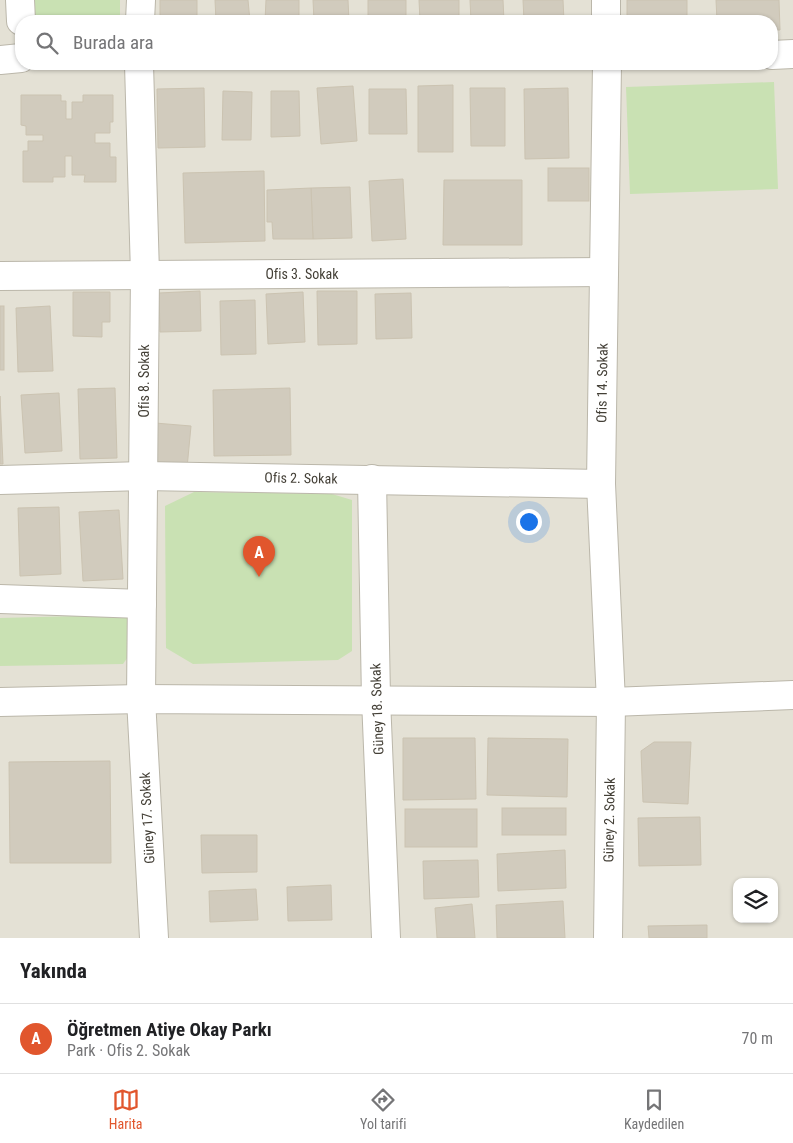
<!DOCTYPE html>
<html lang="tr">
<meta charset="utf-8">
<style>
body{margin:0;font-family:"Roboto Condensed",sans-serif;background:#f6f6f6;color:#202124}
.controls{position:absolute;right:15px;bottom:15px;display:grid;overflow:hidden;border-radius:10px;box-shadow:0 1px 4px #0004}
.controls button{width:45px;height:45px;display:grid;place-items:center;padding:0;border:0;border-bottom:1px solid #e0e0e0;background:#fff;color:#202124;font:25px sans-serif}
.you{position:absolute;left:528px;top:521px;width:18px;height:18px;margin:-12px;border:4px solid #fff;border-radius:50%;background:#1a73e8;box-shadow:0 0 0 8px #1a73e833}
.badge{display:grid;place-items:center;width:32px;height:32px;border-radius:50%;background:#e1562d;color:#fff;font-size:16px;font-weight:700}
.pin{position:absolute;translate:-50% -41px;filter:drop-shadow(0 1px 2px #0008)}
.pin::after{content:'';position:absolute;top:26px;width:18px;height:15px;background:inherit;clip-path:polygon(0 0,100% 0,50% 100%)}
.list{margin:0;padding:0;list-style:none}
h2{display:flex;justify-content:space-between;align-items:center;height:65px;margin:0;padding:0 20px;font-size:21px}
h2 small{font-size:16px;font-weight:400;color:#757577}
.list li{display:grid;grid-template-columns:32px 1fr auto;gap:15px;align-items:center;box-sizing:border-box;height:70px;padding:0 20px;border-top:1px solid #e0e0e0}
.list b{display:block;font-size:19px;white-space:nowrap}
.list p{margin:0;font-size:16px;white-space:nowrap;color:#757577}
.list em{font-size:16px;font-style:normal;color:#757577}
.icon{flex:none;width:28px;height:28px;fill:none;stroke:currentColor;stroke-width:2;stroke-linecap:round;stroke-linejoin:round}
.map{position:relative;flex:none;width:793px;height:938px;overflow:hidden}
.search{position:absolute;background:#fff;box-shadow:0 1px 4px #0004;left:15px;right:15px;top:15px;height:55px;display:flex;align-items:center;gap:12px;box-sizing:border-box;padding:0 18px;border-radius:20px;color:#757577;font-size:19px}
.sheet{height:135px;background:#fff}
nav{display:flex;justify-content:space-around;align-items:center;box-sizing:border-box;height:70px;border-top:1px solid #e0e0e0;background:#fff;font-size:14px;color:#757577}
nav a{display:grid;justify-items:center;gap:2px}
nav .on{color:#e1562d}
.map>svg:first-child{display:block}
.residential{fill:#e4e1d5;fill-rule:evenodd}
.green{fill:#c9e1b3}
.building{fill:#d1cbbd;stroke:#cbc3b1}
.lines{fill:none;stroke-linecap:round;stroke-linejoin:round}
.minor-casing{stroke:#bbb7aa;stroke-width:30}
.minor{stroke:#fff;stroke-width:28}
.labels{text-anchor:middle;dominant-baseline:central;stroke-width:5;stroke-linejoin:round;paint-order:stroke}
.street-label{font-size:14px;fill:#433f36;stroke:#fff}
</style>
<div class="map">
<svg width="793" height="938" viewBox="0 0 793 938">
<rect width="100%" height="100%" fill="#f1efe6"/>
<!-- residential -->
<path class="residential" d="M0 0H793V938H0ZM21 21H772V64H21ZM737 882H774V919H737Z"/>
<!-- green -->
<g class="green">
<polygon points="32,0 120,0 120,21 33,21"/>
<polygon points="774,82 778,189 630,194 626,87"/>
<polygon points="194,492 332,494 352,500 352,651 338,660 193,664 166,648 165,506"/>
<polygon points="116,615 129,618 130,654 123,664 0,666 0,618"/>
</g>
<!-- building -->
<g class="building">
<rect x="160" y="0" width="37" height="21"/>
<polygon points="215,0 248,0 250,21 216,21"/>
<polygon points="266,0 299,0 299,21 265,21"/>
<polygon points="313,0 348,0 349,21 314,21"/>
<rect x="368" y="0" width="38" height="21"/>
<polygon points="419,0 459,0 459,21 420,21"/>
<polygon points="470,0 503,0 504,21 471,21"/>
<polygon points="523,0 563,0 564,21 524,21"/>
<rect x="627" y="0" width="60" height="21"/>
<polygon points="716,0 779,0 780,30 772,30 772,21 717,21"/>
<polygon points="453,85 453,152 418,152 418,86"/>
<polygon points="353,86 357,141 321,144 317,88"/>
<polygon points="204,88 205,147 158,148 157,89"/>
<polygon points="470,88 505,88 505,146 471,146"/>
<polygon points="568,88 569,158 525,159 524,89"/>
<polygon points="369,89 406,89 407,134 369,134"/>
<polygon points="223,91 252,92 251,140 222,140"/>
<polygon points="271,91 299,91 300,136 271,137"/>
<polygon points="21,95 61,95 61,101 66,101 66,119 72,119 72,102 83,102 83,95 113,95 113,122 110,122 110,133 95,133 95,143 110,143 110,157 116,157 116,182 84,182 85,175 72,175 72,156 65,156 65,177 53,177 53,182 23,182 23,151 28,151 28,141 43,141 43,135 26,135 26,126 21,125"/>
<rect x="548" y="168" width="41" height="33"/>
<polygon points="264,171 265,241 185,243 183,173"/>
<polygon points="403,179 406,239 372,241 369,181"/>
<polygon points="444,180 522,180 522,245 443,245"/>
<polygon points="350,187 352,238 313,239 311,188"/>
<polygon points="311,188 313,239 273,239 272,222 267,222 267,190"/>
<polygon points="200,291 201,331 160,332 159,293"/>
<polygon points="317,291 357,291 357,344 318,345"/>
<polygon points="73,292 110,292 110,322 102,322 102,337 73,336"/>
<polygon points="303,292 305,342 268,344 266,294"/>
<polygon points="411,293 412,338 376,339 375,294"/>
<polygon points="255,300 256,354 221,355 220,301"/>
<rect x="0" y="306" width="4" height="64"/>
<polygon points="50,306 53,371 18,372 16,308"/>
<polygon points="115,388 117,458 80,459 78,389"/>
<polygon points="290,388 291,455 214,456 213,390"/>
<polygon points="59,393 62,451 25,453 21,395"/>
<polygon points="0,396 3,464 0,464"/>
<polygon points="155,423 191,426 187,468 162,468 153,459"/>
<polygon points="59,507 61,574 20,576 18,508"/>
<polygon points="119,510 123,579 83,581 79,512"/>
<polygon points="403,738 475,738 476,799 403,800"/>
<polygon points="488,738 568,739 567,797 487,795"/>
<polygon points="654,742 691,742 688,804 643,802 641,751"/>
<polygon points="110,761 111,863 10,863 9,762"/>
<rect x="502" y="808" width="64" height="27"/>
<rect x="405" y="809" width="72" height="38"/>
<polygon points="700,817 701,865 639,866 638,818"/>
<polygon points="201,835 257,835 257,872 202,873"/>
<polygon points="565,850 566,888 498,891 497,854"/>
<polygon points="478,860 479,897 424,899 423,861"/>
<polygon points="331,885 332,920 288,921 287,887"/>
<polygon points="256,889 258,920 210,922 209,891"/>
<polygon points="563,901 565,938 497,938 496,905"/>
<polygon points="472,904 475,938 437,938 435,908"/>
<polygon points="707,925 707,938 649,938 648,926"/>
</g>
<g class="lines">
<!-- minor casing -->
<g class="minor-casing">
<g id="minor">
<polyline points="20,0 21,21"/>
<polyline points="606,0 606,21"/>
<polyline points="140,21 141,0"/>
<polyline points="772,55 793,54"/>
<polyline points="0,60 21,58"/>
<polyline points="139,64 145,274 141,699 154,938"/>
<polyline points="607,64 601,484 611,702 608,938"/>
<polyline points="0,276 604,272"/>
<polyline points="372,479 376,699 386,938"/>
<polyline points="0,480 144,476 601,484"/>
<polyline points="0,599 142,604"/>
<polyline points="0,702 141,699 611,702 793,695"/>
</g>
</g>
<!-- minor -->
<use href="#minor" class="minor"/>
</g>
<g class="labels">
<!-- street labels -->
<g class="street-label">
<text x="302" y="274">Ofis 3. Sokak</text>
<text transform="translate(144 381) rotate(-90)">Ofis 8. Sokak</text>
<text transform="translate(602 383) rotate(-89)">Ofis 14. Sokak</text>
<text transform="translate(301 478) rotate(1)">Ofis 2. Sokak</text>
<text transform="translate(377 709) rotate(-92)">Güney 18. Sokak</text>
<text transform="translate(147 818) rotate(-93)">Güney 17. Sokak</text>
<text transform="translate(609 820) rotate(-89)">Güney 2. Sokak</text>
</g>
</g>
</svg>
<div class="controls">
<button><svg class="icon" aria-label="layers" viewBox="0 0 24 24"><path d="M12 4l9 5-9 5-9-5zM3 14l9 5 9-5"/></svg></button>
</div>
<div class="you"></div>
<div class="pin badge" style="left:259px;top:577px">A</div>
<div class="search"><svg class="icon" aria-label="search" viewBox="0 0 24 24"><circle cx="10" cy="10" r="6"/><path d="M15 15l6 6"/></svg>Burada ara</div>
</div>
<section class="sheet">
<h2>Yakında<small></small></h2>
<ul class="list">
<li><span class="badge">A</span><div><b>Öğretmen Atiye Okay Parkı</b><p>Park · Ofis 2. Sokak</p></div><em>70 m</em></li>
</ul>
</section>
<nav>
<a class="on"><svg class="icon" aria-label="map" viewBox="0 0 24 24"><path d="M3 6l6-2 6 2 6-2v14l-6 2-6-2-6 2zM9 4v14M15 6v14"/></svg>Harita</a>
<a><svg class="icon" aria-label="directions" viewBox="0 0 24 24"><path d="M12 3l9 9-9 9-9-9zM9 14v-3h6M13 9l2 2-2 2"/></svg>Yol tarifi</a>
<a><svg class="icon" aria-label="saved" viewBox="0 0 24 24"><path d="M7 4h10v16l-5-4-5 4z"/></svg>Kaydedilen</a>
</nav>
